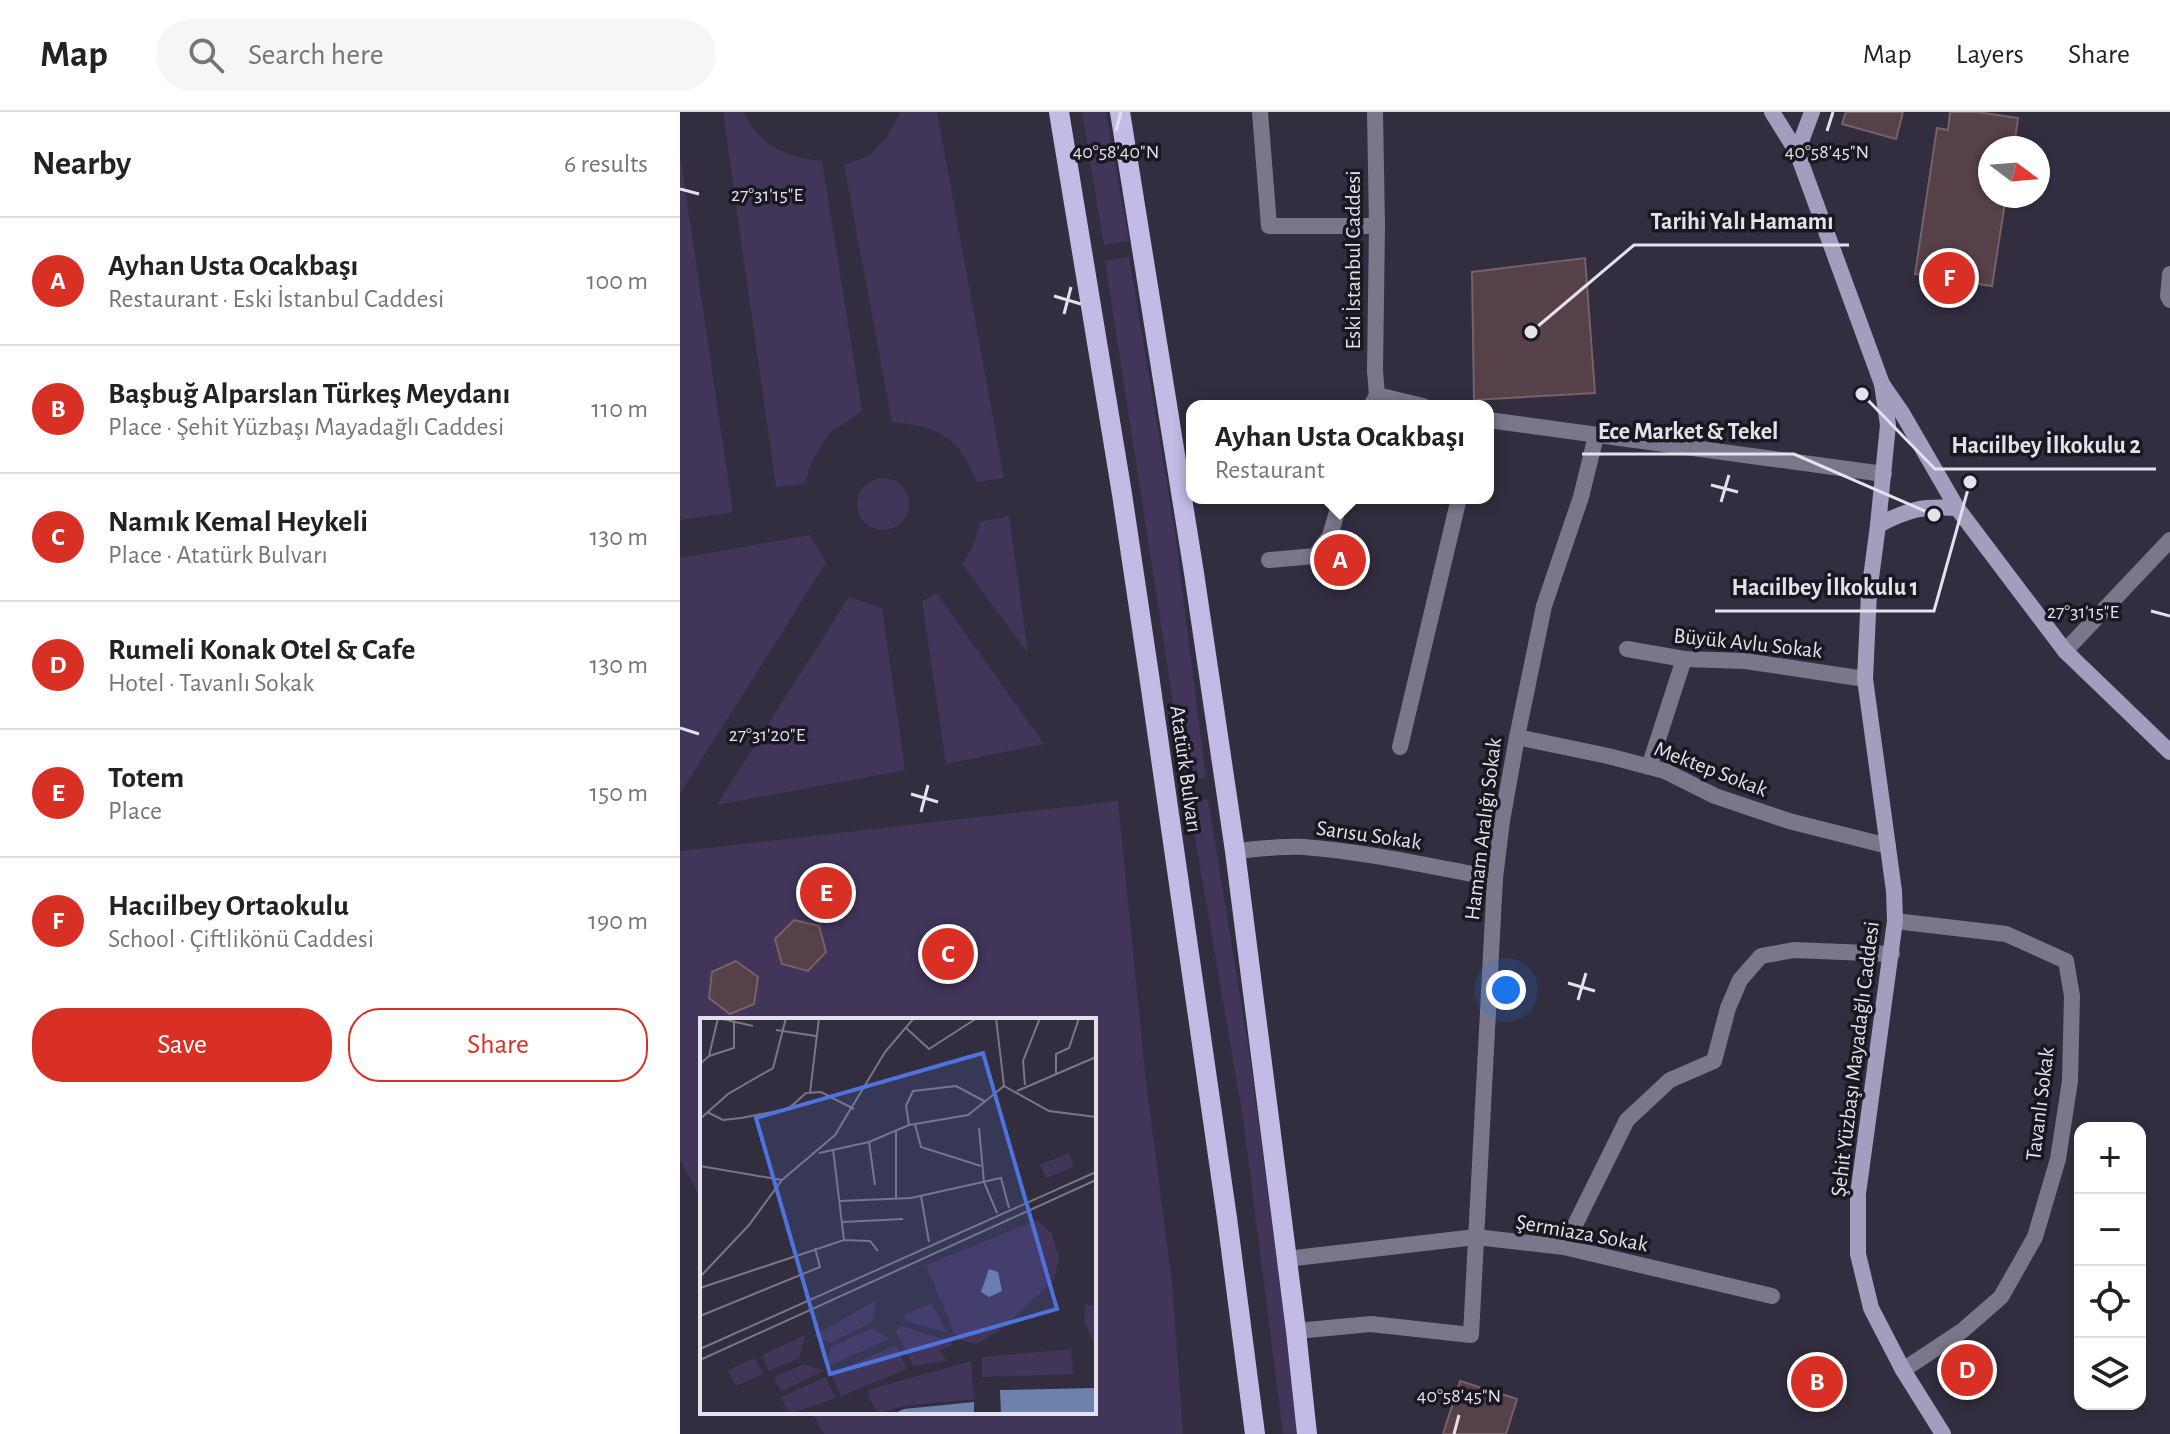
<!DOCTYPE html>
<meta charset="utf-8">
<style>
body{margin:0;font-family:"Alegreya Sans",sans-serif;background:#f6f6f6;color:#222}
.controls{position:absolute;right:24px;bottom:24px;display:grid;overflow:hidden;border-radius:16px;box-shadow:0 2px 6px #0004}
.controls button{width:72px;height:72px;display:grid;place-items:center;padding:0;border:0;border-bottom:2px solid #e0e0e0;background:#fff;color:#222;font:40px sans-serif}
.compass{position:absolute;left:1298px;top:24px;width:72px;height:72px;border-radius:50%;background:#fff;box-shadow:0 2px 6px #0004;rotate:106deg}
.you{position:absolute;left:826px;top:878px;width:28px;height:28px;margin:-20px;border:6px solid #fff;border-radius:50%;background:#1a73e8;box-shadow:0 0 0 12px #1a73e833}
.badge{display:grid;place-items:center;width:52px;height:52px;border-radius:50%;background:#d93025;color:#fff;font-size:26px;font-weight:700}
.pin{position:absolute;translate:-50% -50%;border:4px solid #fff;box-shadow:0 2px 8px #0006}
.popup{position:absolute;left:506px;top:288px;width:308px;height:104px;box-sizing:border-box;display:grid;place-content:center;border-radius:16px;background:#fff;filter:drop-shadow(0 2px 6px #0005);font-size:26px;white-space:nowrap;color:#767676}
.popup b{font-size:30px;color:#222}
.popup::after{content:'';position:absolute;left:50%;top:100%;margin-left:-16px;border:16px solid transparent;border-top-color:#fff}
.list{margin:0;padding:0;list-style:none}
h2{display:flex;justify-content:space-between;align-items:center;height:104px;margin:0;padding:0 32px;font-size:34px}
h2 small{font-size:26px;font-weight:400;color:#767676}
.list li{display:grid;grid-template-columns:52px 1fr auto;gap:24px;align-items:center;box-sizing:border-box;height:128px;padding:0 32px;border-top:2px solid #e0e0e0}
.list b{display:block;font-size:30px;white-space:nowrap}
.list p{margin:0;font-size:26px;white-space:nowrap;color:#767676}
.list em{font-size:26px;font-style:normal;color:#767676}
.actions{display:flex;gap:16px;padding:24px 32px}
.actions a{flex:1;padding:18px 0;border:2px solid #d93025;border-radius:32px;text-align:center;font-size:28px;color:#d93025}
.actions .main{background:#d93025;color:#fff}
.icon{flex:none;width:44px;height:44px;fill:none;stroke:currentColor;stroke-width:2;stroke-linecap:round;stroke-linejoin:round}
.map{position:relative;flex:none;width:1490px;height:1322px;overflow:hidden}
header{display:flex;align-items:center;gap:48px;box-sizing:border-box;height:112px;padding:0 40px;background:#fff;border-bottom:2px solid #e0e0e0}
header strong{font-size:38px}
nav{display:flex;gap:44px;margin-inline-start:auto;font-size:28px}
.search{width:560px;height:72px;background:#f6f6f6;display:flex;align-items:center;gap:20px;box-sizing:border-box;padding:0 28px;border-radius:44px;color:#767676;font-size:30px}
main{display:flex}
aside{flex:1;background:#fff}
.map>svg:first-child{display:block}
.green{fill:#42355a}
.building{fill:#574148;stroke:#776067;stroke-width:2}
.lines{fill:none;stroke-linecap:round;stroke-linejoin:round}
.street{stroke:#7a778b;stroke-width:16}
.secondary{stroke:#a39dbe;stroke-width:16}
.primary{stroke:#c2bbe6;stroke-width:20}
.ticks{fill:none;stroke:#e4e1ed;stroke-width:3}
.labels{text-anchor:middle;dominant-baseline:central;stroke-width:7;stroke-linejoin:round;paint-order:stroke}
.street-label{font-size:22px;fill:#e4e1ed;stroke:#1a1720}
.inset-road{fill:none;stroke:#7a7685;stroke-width:2}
.view{fill:#4f73dd;fill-opacity:0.15;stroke:#4f73dd;stroke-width:4}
.inset-edge{fill:none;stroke:#e4e1ed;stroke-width:4}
.ticks-label{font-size:20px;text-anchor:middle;fill:#e4e1ed;stroke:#1a1720;stroke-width:7;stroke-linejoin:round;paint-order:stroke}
.leader{fill:none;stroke:#e4e1ed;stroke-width:3}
.callout-dot{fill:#e4e1ed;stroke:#1a1720;stroke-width:3}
.callout-label{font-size:24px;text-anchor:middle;font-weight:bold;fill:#e4e1ed;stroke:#1a1720;stroke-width:7;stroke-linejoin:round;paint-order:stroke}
</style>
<header>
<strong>Map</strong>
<div class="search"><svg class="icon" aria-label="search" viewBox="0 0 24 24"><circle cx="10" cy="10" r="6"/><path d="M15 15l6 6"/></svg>Search here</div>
<nav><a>Map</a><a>Layers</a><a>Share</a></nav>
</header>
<main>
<aside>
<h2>Nearby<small>6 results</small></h2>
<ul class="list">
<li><span class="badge">A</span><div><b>Ayhan Usta Ocakbaşı</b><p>Restaurant · Eski İstanbul Caddesi</p></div><em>100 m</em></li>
<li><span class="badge">B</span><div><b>Başbuğ Alparslan Türkeş Meydanı</b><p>Place · Şehit Yüzbaşı Mayadağlı Caddesi</p></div><em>110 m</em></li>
<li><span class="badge">C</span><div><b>Namık Kemal Heykeli</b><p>Place · Atatürk Bulvarı</p></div><em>130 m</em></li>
<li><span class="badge">D</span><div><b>Rumeli Konak Otel &amp; Cafe</b><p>Hotel · Tavanlı Sokak</p></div><em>130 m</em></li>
<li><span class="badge">E</span><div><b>Totem</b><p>Place</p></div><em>150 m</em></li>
<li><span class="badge">F</span><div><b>Hacıilbey Ortaokulu</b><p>School · Çiftlikönü Caddesi</p></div><em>190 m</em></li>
</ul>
<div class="actions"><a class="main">Save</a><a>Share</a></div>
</aside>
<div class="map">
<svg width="1490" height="1322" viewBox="0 0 1490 1322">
<rect width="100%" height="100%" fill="#332e3f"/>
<!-- green -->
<g class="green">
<path d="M43 0H63C81 34 104 45 142 49L182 299 149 321 132 349 124 372 96 375Z"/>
<path d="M221 0H257L324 366 297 370C277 324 261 315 212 310L164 53 189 44 206 26Z"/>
<polygon points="402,0 426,0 449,129 424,133"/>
<polygon points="0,43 53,400 0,408"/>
<polygon points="449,145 495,421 526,666 505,668 425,149"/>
<circle cx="203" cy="392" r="26"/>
<path d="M329 404 348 541 282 452C292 439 296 427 300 410Z"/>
<polygon points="130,423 146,451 0,681 0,446"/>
<polygon points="257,482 364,632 266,652 242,489"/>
<polygon points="169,485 202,496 225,658 37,693"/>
<polygon points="528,687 569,940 620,1322 603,1322 563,1006 509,690"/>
<polygon points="438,689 466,970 492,1171 503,1322 144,1322 132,1300 414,1300 414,908 22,908 22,1089 0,1047 0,739"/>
</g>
<!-- building -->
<g class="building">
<polygon points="1166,0 1223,0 1216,27 1162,12"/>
<polygon points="1270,0 1297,0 1338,6 1334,36 1310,36 1310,84 1326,84 1312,174 1235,162 1257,16 1268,18"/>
<polygon points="905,146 915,281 794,288 792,160"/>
<polygon points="114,808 139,814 146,840 128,859 102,852 95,827"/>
<polygon points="56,849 78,865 74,892 50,902 29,886 32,860"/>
<polygon points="780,1269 837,1287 826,1322 763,1322"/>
</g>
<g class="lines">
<!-- street -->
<g class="street">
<polyline points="580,0 589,114 697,114"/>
<polyline points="1490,162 1488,184 1490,188"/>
<polyline points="697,283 743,294"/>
<polyline points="691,294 697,283 695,259 697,114 695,0"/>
<polyline points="808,308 1204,362"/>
<polyline points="589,448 635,444 650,424 661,386"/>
<polyline points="947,537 1004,547 1065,549 1185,567"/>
<polyline points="1385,539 1490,428"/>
<polyline points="837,625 928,644 985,659 1035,684 1109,709 1208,734"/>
<polyline points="720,635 779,386"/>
<polyline points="969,655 1004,547"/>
<path d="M555 739C578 737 601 734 624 735 688 740 752 755 815 766"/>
<polyline points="1215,809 1326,822 1386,849 1392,884 1390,969 1378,1047 1355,1125 1321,1185 1282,1219 1223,1258"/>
<polyline points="884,1135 947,1008 990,968 1034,949 1048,896 1060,868 1081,844 1114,838 1212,842"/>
<polyline points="606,1147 796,1125 884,1135 1092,1184"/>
<polyline points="616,1219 691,1212 791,1223 815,766 822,709 837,625 864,494 901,385 916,324"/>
</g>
<!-- secondary -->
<g class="secondary">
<polyline points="1092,0 1117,40 1202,272 1222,301 1277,396 1385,539 1490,640"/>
<polyline points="1117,40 1132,0"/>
<polyline points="1202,272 1208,313 1198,413 1189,481 1185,567 1214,779 1215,809 1178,1082 1178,1142 1191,1196 1223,1258 1263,1322"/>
<path d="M1198 413C1230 397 1241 394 1277 396"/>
</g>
<!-- primary -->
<g class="primary">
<polyline points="379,0 442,382 469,563 547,1106 575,1322"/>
<polyline points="440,0 514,461 555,739 616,1219 627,1322"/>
</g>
</g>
<!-- ticks -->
<path class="ticks" d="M436 19 441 0M1147 19 1153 0M0 77 19 82M374 184 401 192M384 202 391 175M1031 373 1058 380M1041 390 1049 363M1471 499 1490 504M0 616 19 622M231 682 258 690M241 700 248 673M888 871 915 879M898 888 906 861M774 1322 779 1303"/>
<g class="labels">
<!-- street labels -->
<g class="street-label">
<text transform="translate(673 148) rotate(-90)">Eski İstanbul Caddesi</text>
<text transform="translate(1068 531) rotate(6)">Büyük Avlu Sokak</text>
<text transform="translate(506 657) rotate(82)">Atatürk Bulvarı</text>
<text transform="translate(1031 657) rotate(21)">Mektep Sokak</text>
<text transform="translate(803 717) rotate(-83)">Hamam Aralığı Sokak</text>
<text transform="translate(689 723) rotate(8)">Sarısu Sokak</text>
<text transform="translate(1175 947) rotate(-83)">Şehit Yüzbaşı Mayadağlı Caddesi</text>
<text transform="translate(1360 992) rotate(-83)">Tavanlı Sokak</text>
<text transform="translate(902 1121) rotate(10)">Şermiaza Sokak</text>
</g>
</g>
<!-- overview -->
<g transform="translate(20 906)">
<rect width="396" height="396" fill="#332e3f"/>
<path d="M369 135 374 149 346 160 340 147ZM337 202 351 214 359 239 354 262 302 311 277 326 257 321 226 247ZM177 282 172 304 131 325 113 318ZM232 285 247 315 205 303V297ZM385 286 396 288 394 325 384 304ZM200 308 250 323 252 328 240 332 247 343 213 348 196 313ZM172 310 189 321 126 349 131 329ZM105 317 99 340 69 353 62 337ZM196 327 207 351 141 378 131 356ZM371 331 373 356 282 359V339ZM55 340 63 356 36 368 28 352ZM271 343 274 381 202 388 178 396 169 379 168 372ZM104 346 124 353 81 373 74 359ZM125 359 136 380 89 396 81 379Z" fill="#42355a"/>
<path d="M289 251 298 254 302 273 289 279 281 274ZM396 370V396H301L300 372ZM274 384V396H193L204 391Z" fill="#6d81ac"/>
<path class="inset-road" d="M18 0 53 8M296 0 304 68M205 9 229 31 277 0M76 12 116 18M9 38 34 30V4M0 46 9 38 18 0M356 56V36L369 30 379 0M325 67 323 43 340 0M304 68 349 93 396 99M317 73 396 39M110 75 119 0M7 94 23 102 41 100 88 91 106 75 121 74 154 91M0 101 28 76 73 50 86 0M215 106 221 129 281 148M209 107 206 88 213 73 256 68 286 84M279 110 284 164 297 195M169 124 175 167M133 131 144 222M119 135 169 124 209 107 268 97 304 68M0 148 82 162M221 178 229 224M196 181V112M140 183 211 180 301 160 309 190M143 204 203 201M0 259 49 207 82 162 135 117 185 34 214 0M0 270 144 222 170 223 178 233M0 298 120 249 115 230M0 331 396 154M0 342 396 162"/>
<path class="view" d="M283 35 357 291 130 356 56 100Z"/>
<rect width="396" height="396" class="inset-edge"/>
</g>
<g class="ticks-label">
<text x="436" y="46">40°58'40"N</text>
<text x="1147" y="46">40°58'45"N</text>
<text x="87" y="89">27°31'15"E</text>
<text x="1403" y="506">27°31'15"E</text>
<text x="87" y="629">27°31'20"E</text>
<text x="779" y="1290">40°58'45"N</text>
</g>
<!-- callouts -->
<path class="leader" d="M851 220L954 133H1169M1254 403L1114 342H902M1182 282L1255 357H1476M1290 370L1254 499H1035"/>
<g class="callout-dot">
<circle cx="851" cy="220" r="8"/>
<circle cx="1254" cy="403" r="8"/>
<circle cx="1182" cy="282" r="8"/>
<circle cx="1290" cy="370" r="8"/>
</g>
<g class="callout-label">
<text x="1062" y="117">Tarihi Yalı Hamamı</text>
<text x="1008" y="327">Ece Market &amp; Tekel</text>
<text x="1366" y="341">Hacıilbey İlkokulu 2</text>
<text x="1145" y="483">Hacıilbey İlkokulu 1</text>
</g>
</svg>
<div class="controls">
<button>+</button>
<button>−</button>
<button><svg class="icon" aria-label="locate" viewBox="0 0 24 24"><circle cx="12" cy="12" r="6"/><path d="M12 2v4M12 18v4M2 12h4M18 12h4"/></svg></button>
<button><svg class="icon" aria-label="layers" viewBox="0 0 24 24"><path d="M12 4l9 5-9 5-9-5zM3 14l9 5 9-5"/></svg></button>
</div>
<svg class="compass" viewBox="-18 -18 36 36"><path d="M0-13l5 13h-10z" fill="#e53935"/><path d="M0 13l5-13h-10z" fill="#767676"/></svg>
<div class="you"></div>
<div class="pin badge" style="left:660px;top:448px">A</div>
<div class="popup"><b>Ayhan Usta Ocakbaşı</b>Restaurant</div>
<div class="pin badge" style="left:1137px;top:1270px">B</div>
<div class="pin badge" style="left:268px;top:842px">C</div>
<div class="pin badge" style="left:1287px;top:1258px">D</div>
<div class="pin badge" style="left:146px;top:781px">E</div>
<div class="pin badge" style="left:1269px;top:166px">F</div>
</div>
</main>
